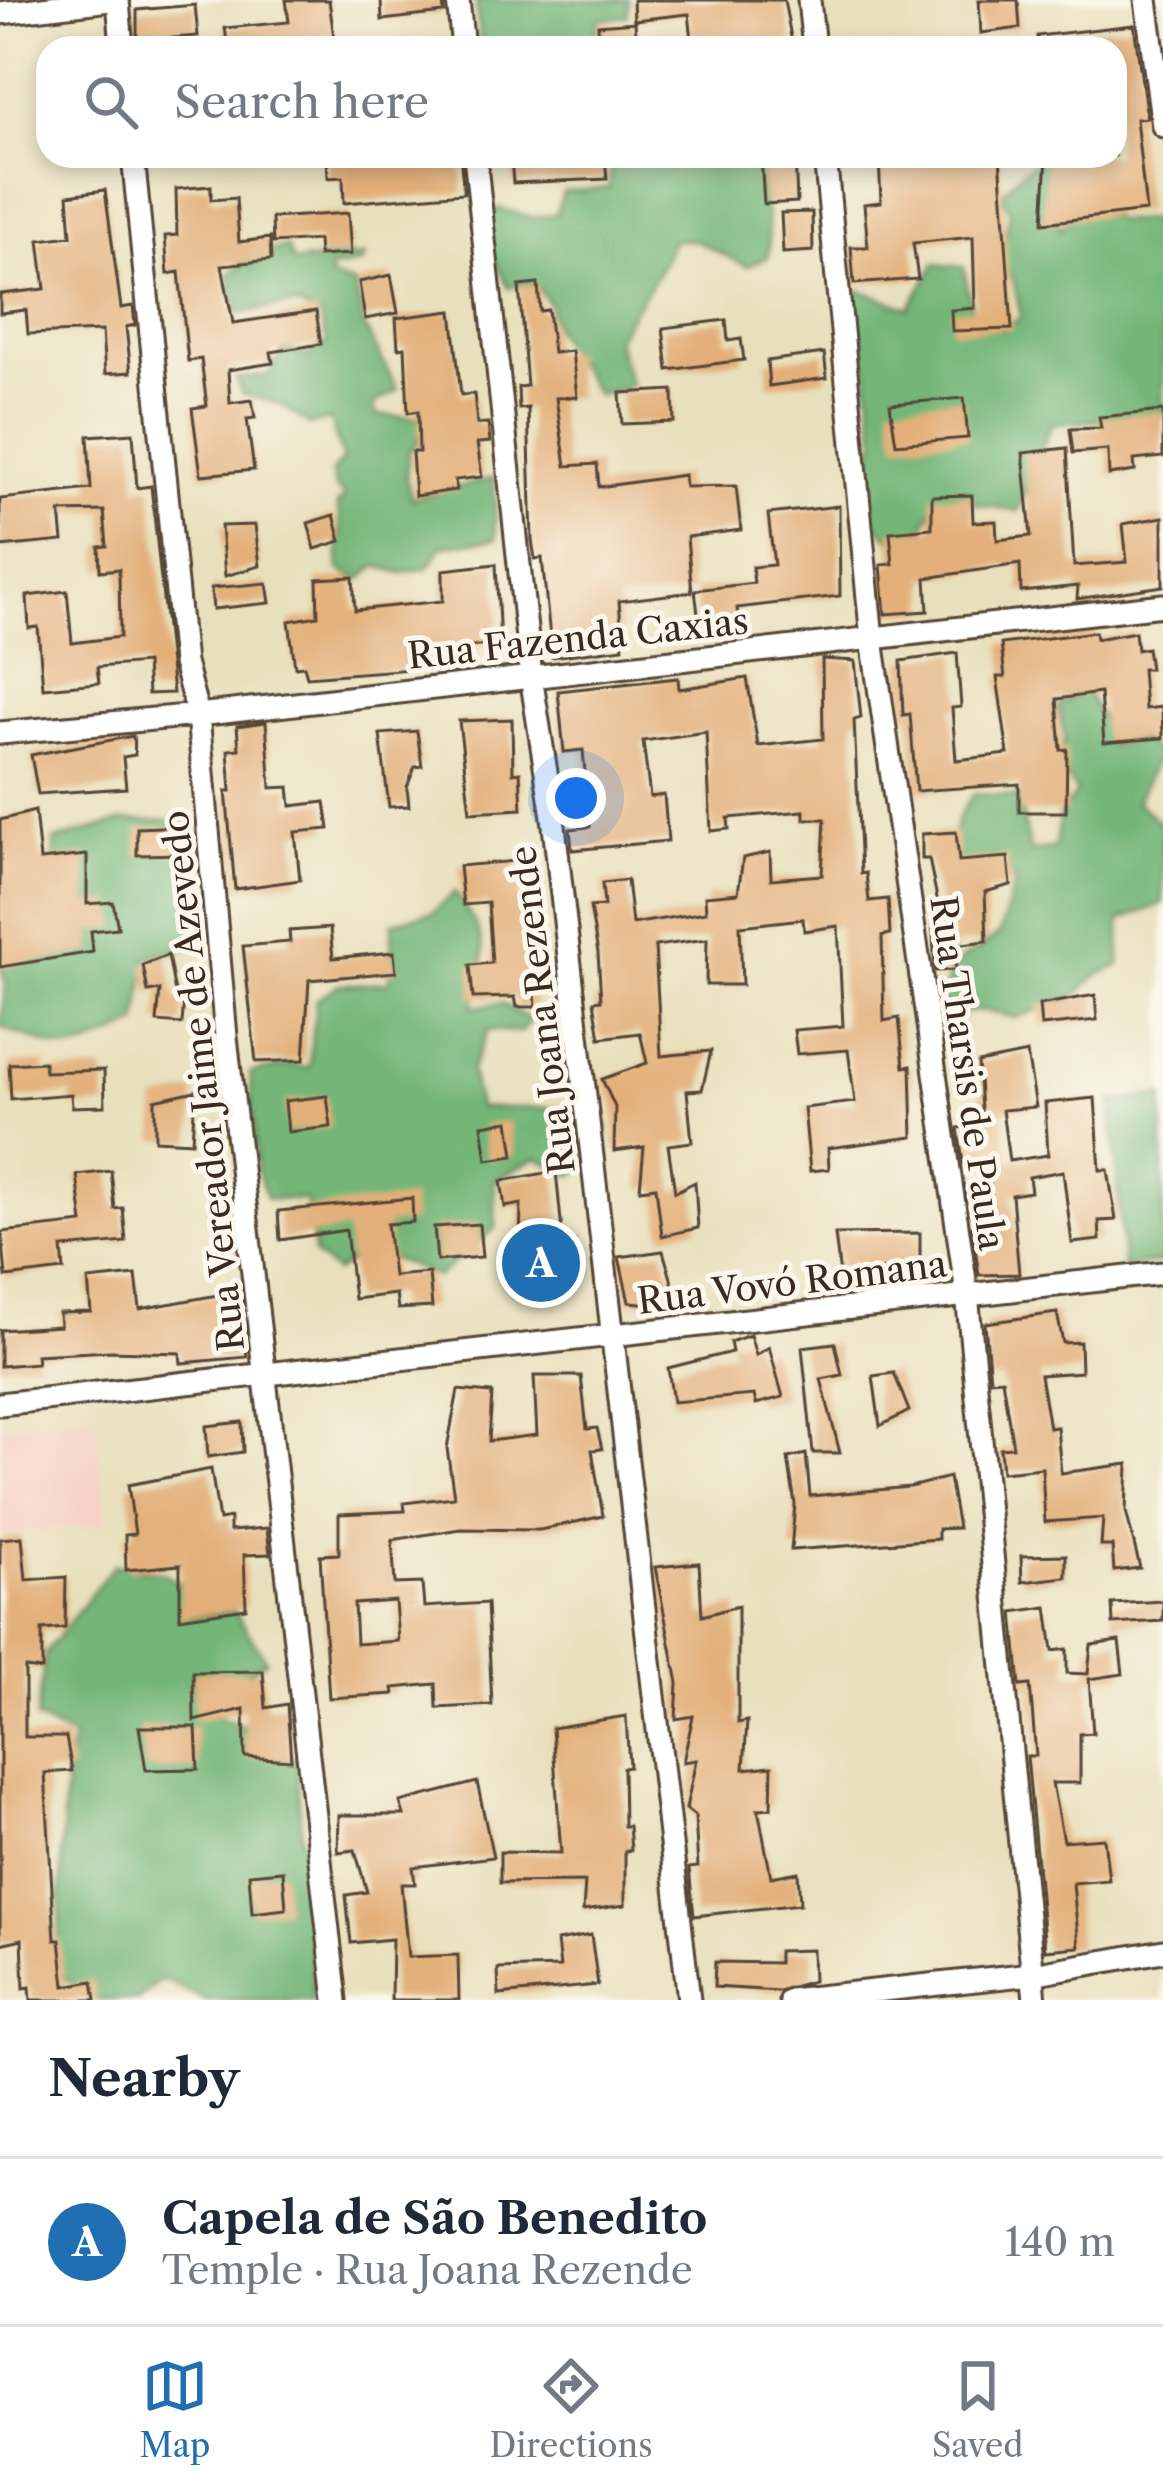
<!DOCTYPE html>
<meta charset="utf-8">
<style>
body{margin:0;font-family:"Libre Caslon Text",serif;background:#f2f2f3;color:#1f2937}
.you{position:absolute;left:576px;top:798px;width:42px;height:42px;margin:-30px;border:9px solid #fff;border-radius:50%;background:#1a73e8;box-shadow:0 0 0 18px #1a73e833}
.badge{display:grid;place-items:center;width:78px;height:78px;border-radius:50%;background:#1f6fb2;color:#fff;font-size:39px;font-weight:700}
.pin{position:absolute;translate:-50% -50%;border:6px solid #fff;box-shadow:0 3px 12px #0006}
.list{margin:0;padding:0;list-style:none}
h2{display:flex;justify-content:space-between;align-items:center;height:156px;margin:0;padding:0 48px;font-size:51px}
h2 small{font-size:39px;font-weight:400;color:#747a83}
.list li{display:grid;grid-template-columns:78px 1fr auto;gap:36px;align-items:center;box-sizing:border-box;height:168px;padding:0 48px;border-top:3px solid #e0e1e3}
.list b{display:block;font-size:45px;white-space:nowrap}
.list p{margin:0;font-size:39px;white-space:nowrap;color:#747a83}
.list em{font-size:39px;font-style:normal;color:#747a83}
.icon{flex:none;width:66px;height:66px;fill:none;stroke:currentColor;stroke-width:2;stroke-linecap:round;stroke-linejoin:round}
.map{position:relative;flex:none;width:1163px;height:2000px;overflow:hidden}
.search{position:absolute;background:#fff;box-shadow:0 6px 18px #0003;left:36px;right:36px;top:36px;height:132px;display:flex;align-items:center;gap:30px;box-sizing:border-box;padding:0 42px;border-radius:36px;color:#747a83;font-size:45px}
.sheet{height:324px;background:#fff}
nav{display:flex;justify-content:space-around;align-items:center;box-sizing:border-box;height:168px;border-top:3px solid #e0e1e3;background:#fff;font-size:33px;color:#747a83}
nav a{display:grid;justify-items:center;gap:6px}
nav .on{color:#1f6fb2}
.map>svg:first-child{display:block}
.built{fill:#f7d1c6}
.forest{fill:#73b678;stroke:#57704b;stroke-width:3}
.building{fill:#e3b07b;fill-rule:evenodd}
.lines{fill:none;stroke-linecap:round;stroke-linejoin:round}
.minor-casing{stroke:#554536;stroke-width:27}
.minor{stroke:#fff;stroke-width:21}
.labels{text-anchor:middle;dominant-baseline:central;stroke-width:10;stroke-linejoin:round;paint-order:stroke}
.street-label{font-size:36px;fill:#3b2a1e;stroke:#fbf7ec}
</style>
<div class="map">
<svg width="1163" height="2000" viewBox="0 0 1163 2000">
<rect width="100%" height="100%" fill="#fbf7ec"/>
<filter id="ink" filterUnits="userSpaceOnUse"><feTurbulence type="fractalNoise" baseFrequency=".00833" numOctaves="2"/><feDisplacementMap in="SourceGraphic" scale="24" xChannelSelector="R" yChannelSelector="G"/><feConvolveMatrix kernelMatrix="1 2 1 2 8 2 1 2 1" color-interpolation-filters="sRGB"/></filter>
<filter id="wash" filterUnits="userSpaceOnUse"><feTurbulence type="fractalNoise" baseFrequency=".004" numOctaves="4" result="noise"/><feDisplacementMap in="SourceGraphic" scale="48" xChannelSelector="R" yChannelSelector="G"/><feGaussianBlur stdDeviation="2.7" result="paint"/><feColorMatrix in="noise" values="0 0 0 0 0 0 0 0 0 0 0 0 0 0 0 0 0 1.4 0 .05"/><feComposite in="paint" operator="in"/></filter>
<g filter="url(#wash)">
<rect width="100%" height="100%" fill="#e8e0bc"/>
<!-- built -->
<polygon class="built" points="95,1417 106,1523 0,1535 0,1427"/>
<!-- forest -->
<g class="forest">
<polygon points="476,0 629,0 628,16 598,20 594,48 480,48"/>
<path d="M612 156 668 165 715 156 762 158C760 192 772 223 768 257L747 266 694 240H672C662 275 634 306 616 339L631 386 597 395 554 330 550 306 538 287 524 282 509 288 492 253 485 216 498 208 533 218 556 214 563 192 609 188Z"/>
<path d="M1079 156 1055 205 1060 230 1087 202 1117 221 1152 220 1163 271V416L1051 424 1018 511 938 497 924 528 893 541 873 521 865 471 876 440 863 341 843 305 859 290 909 308 935 264 964 267 971 308 1002 331 1021 317 1013 279 1001 264 1010 211 1001 195C1023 164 1042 156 1079 156Z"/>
<path d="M287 247 293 262 364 256 361 264 330 269V277L355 285 364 326 398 390 375 403V415L423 418 416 445 409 450 406 478 412 499 494 478 496 539 443 546 428 568 403 573 376 566 360 580 339 570C336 545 346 530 337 505L345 497 335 487 332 472 343 460 330 420 310 425 279 404 242 394 236 379 268 375 284 349 308 356 327 343 320 316 296 305 238 313 229 274 254 255Z"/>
<path d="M1086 692 1107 729 1109 746 1141 740 1159 754 1136 802 1163 825V904L1120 920V965L1094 977 1077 995 1016 1018 982 1010 941 1015C947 957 958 965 999 935L1015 881 1004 867 961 872C947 841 953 819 974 794L1019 797 1030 852 1055 848 1060 815 1077 792 1060 767 1065 737 1058 705Z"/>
<path d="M194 820 205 915 201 946 147 957 138 1024C60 1060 78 1054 0 1027L6 984 0 965 54 952V841L123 821Z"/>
<path d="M455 892C489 942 489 951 473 1007L502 1003 530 1020 521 1032 488 1030 471 1070 478 1108H564L607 1125 603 1149 573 1176 537 1158 494 1181 496 1228 437 1277 367 1248 336 1272 315 1256 306 1200 267 1199 257 1171 250 1073 289 1065 309 1068 316 1000 338 985 389 982 393 922 433 912Z"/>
<polygon points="1163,1095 1163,1262 1123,1267 1112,1102"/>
<path d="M114 1565 163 1573 188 1588 187 1617 235 1612 266 1660 236 1680 193 1683 197 1710 242 1725 251 1753 296 1758 314 2000H206L161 1979 138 2000H94L55 1970C67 1891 55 1817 73 1738L36 1719 46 1652Z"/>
</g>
<g id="blocks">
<!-- building -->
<g class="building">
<polygon points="286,0 329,0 334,38 306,42 307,48 228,48 225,28 289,22"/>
<polygon points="381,0 443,0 444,13 382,20"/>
<polygon points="633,0 784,0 793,48 693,48 689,14 634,20"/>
<polygon points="979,0 1018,0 1020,28 981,33"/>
<polygon points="195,5 198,36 137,41 137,10"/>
<polygon points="635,22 637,48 599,48 598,25"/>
<polygon points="1134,25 1147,118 1136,119 1146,211 1043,223 1047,156 1115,156 1115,48 1038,48 1037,36"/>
<polygon points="327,156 368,156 368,161 460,156 464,193 344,203 343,177 328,178"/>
<polygon points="511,156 605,156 607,179 513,183"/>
<polygon points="761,156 795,156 797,202 764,204"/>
<polygon points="879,156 1000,156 1012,329 952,331 951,310 975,308 973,237 913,243 918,279 854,284 851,247 868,247 864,204 881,202"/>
<polygon points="211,186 211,200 236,198 239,242 270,238 271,260 222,265 233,323 316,311 321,344 271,352 273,363 228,370 230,403 252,400 255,418 247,419 254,470 201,475 192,408 207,406 201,359 188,361 179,272 168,274 165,236 177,235 176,189"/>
<polygon points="105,190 121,308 133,306 135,325 126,327 131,372 105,374 102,331 28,334 26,310 0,313 0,294 45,289 39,240 71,236 68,195"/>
<polygon points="812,212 813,251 783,253 781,213"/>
<polygon points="348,213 351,254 319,256 318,240 273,243 272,218"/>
<polygon points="391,275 398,313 365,319 359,282"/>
<polygon points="538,284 540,311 548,310 553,353 572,351 577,397 556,398 566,466 597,464 599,487 684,475 685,487 736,486 741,530 687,537 692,592 619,601 623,648 552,657 542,558 535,559 532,540 528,408 519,409 518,387 527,386 519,286"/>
<polygon points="452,311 461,395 474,394 477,424 488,423 490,442 477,443 482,477 455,480 456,490 415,496 412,452 419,452 418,411 408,413 405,347 398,348 396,318"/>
<polygon points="726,320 728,341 741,339 744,360 668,370 663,328"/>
<polygon points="824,353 827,378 769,386 767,361"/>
<polygon points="673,390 674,422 622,424 620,393"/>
<polygon points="964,398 968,438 896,444 890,404"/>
<polygon points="1163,411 1163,457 1134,460 1135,471 1109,475 1108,450 1073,453 1070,429 1101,428 1099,417"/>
<polygon points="133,433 137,488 151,486 173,693 148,694 146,663 97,667 99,683 43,688 38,627 29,628 27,596 67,591 72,643 120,637 119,569 100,571 99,547 107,546 104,511 60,512 63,541 0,547 0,499 91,489 88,436"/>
<polygon points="1067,448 1074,566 1127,562 1123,524 1163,517 1163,586 1077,599 1078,586 1021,592 1020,564 926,578 928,611 885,614 881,565 893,564 890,532 932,528 932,496 972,495 973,522 996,521 997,540 1031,536 1023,453"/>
<polygon points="839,506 840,596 737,608 738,618 699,622 695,590 754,583 752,567 774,565 768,514"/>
<polygon points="334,515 341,541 315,549 308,523"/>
<polygon points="255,525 260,566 225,576 221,526"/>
<polygon points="496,564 500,644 437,650 440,667 307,677 304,666 295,667 289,621 318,616 317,579 353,577 355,610 443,601 443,570"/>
<polygon points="267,583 270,603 213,609 211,588"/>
<polygon points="1095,632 1096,639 1135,632 1137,650 1147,648 1150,669 1142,669 1145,709 1162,707 1163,738 1104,743 1100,693 1057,699 1061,750 1067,749 1066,812 1019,812 1019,784 916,791 910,714 903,715 901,661 957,653 961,707 952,708 956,760 1008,754 997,677 1005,677 1001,644"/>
<polygon points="822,659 855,661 861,718 854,720 861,874 866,873 869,901 888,899 890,934 882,936 884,1021 899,1018 904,1067 911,1066 913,1137 828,1148 829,1169 810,1171 804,1108 855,1102 848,1050 797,1054 794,1030 843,1026 838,926 804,931 803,919 740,926 742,985 706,985 707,939 655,946 661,1056 711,1051 702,1090 687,1091 692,1142 668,1145 675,1192 695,1182 698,1228 662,1236 656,1187 640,1189 644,1147 614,1151 615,1107 602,1079 647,1063 640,1033 600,1038 594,1001 601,1000 598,953 590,907 604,906 602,883 627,880 632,924 706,912 705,896 738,893 743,858 770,852 771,879 822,875 825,819 804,819 804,811 728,818 729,829 711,831 706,732 643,741 650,797 664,795 668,841 572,850 570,829 590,827 583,750 564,752 558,691 678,678 679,689 747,678 758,746 823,739"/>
<polygon points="512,719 513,773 520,772 522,809 470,812 459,721"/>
<polygon points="266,722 271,788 289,787 291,806 325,802 329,829 295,832 300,880 235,889 226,791 231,791 228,750 239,749 237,726"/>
<polygon points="417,731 422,766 415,767 407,787 409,806 389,807 380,734"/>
<polygon points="133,736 135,755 123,757 126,788 38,794 31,755"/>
<polygon points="35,811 40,860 87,855 87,904 113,902 118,928 91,931 93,952 0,967 0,820"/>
<polygon points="185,826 186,854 137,855 137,828"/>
<polygon points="956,832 959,861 1008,857 1011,885 985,892 987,941 954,945 956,970 935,971 932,914 940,913 929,859 922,859 922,834"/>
<polygon points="516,861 527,959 532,959 536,1007 517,1007 515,997 473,998 470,965 492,963 488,903 463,905 459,866"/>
<polygon points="330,928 333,958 394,952 396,972 309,980 304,1060 256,1062 243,946 290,942 289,931"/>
<polygon points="168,955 176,998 184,998 182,1024 157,1022 160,990 148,992 143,965"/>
<polygon points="1095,995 1097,1020 1041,1026 1039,1005"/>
<polygon points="1027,1053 1036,1107 1002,1110 1009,1161 1048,1155 1045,1103 1095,1098 1100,1170 1108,1170 1116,1220 1099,1221 1100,1240 1072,1243 1063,1171 1029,1177 1031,1192 1012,1195 1019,1274 979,1275 972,1226 995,1224 987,1159 963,1163 958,1128 982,1125 978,1063"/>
<polygon points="44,1062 45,1072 104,1070 105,1106 72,1107 71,1094 11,1099 9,1064"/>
<polygon points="195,1091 192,1142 155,1140 155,1100"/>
<polygon points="327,1096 331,1127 288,1132 285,1101"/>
<polygon points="509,1121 514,1156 487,1160 482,1125"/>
<polygon points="111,1171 115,1209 123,1208 126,1242 62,1248 64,1270 6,1277 2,1232 83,1223 77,1175"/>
<polygon points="556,1171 563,1242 575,1241 578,1279 507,1285 504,1247 520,1246 521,1204 505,1207 501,1181"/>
<polygon points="412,1198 413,1222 387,1224 393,1276 429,1273 432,1307 398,1309 396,1294 354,1299 346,1230 280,1240 278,1211"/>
<polygon points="479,1224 482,1257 437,1261 434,1227"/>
<polygon points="920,1233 920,1264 840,1276 835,1234"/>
<polygon points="663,1251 679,1306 629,1302 619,1257"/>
<polygon points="136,1275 140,1309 240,1291 247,1357 181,1363 180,1353 111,1351 36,1355 37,1363 0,1366 0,1330 60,1326 59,1313 91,1312 88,1280"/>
<polygon points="1057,1313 1063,1343 1080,1342 1081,1372 1040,1375 1049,1428 1057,1427 1061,1473 1128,1464 1126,1511 1140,1568 1114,1571 1112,1546 1101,1546 1103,1518 1045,1522 1042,1468 1002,1472 1000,1448 1013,1447 1002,1379 990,1380 985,1323"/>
<polygon points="750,1335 756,1355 769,1347 783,1397 756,1404 754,1395 673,1402 668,1368 732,1352 730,1342"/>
<polygon points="835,1343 842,1375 821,1379 840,1453 813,1453 802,1347"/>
<polygon points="894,1373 909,1411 880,1426 873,1376"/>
<path d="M534 1376H581L587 1429 597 1428 602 1449 592 1450 603 1516 540 1530 460 1529 392 1540 395 1584 422 1583 424 1607 487 1603 492 1705 437 1708 436 1684 393 1688 394 1694 329 1698 320 1555 339 1554V1514L405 1511 404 1503 454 1497 447 1448 458 1390 492 1393 489 1441 537 1435ZM395 1601 398 1641 356 1644 354 1604Z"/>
<polygon points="242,1422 243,1452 208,1457 206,1426"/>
<polygon points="806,1454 810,1496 910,1487 949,1477 958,1528 938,1529 938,1539 791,1550 795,1504 788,1458"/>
<polygon points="211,1469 219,1520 230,1518 230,1531 267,1528 270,1554 244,1555 246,1608 180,1618 180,1565 126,1570 125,1535 135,1534 128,1485"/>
<polygon points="22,1537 26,1580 66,1577 65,1628 42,1630 42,1670 25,1668 25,1737 66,1737 72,1771 45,1773 55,1940 60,1940 65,1986 93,1981 96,2000 31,2000 30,1987 24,1988 22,1939 0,1944 0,1539"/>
<polygon points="1066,1555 1066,1577 1022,1582 1021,1556"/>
<polygon points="699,1563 702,1616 738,1606 738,1723 747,1721 744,1769 772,1766 771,1808 758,1809 771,1877 798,1872 800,1904 694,1916 689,1868 698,1867 695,1816 686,1809 696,1760 683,1762 693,1716 676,1719 678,1683 655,1567"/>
<polygon points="1163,1601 1163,1621 1113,1624 1112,1604"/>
<polygon points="1047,1607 1053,1651 1067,1649 1067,1673 1088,1674 1091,1645 1119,1641 1123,1674 1089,1679 1093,1733 1080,1734 1080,1783 1052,1783 1063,1841 1104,1838 1109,1880 1073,1883 1079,1947 1045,1950 1027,1756 1036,1756 1030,1685 1020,1686 1013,1612"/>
<polygon points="263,1671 266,1708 287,1704 291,1760 245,1757 244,1709 194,1721 193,1672"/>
<polygon points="626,1716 629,1767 623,1768 624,1826 629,1826 631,1850 625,1851 625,1905 583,1911 585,1882 500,1883 500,1852 561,1853 552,1728"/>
<polygon points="139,1727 196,1727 198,1769 146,1770"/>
<polygon points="477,1782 493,1857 413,1867 415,1884 401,1884 408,1957 458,1955 459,2000 391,2000 392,1939 351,1943 346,1895 367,1892 355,1850 338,1852 339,1815 404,1815 400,1802"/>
<polygon points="283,1871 286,1909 252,1913 249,1874"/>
<polygon points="591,1935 598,1985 499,1995 498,1969 560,1967 557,1941"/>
<polygon points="812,1950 813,1981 779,1991 714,1987 715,1962 778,1963 778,1951"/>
</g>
</g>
</g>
<g filter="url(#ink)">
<use href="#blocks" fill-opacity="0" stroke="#554536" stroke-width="3"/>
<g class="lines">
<!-- minor casing -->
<g class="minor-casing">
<g id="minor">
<polyline points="118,0 122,48"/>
<polyline points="458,0 463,48"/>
<polyline points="809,0 814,48"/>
<polyline points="1146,0 1163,126"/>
<polyline points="0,13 110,0"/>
<polyline points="133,156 184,663 198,715 226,1037 336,2000"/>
<polyline points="475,156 531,676 553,817 689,2000"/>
<polyline points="825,156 872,639 967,1294 1035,2000"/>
<polyline points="0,733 198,715 1163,605"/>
<polyline points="0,1404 1163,1273"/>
<polyline points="790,2000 1032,1974 1163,1951"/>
</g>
</g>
<!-- minor -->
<use href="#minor" class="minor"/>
</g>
</g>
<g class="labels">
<!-- street labels -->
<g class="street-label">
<text transform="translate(578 638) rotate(-6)">Rua Fazenda Caxias</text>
<text transform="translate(542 1010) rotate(-97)">Rua Joana Rezende</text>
<text transform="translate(968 1073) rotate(82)">Rua Tharsis de Paula</text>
<text transform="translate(203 1081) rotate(-96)">Rua Vereador Jaime de Azevedo</text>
<text transform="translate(792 1282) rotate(-7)">Rua Vovó Romana</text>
</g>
</g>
</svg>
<div class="you"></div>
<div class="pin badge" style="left:541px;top:1263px">A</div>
<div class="search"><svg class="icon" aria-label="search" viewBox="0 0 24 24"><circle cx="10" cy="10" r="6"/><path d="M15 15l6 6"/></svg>Search here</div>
</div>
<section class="sheet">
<h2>Nearby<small></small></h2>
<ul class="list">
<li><span class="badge">A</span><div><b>Capela de São Benedito</b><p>Temple · Rua Joana Rezende</p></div><em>140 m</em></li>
</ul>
</section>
<nav>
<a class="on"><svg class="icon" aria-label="map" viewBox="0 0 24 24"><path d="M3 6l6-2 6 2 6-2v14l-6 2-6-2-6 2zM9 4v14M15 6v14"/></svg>Map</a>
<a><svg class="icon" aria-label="directions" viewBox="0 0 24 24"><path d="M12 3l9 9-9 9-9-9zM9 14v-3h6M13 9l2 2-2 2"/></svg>Directions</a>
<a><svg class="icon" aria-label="saved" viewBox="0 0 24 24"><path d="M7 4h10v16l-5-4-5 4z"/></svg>Saved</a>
</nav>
